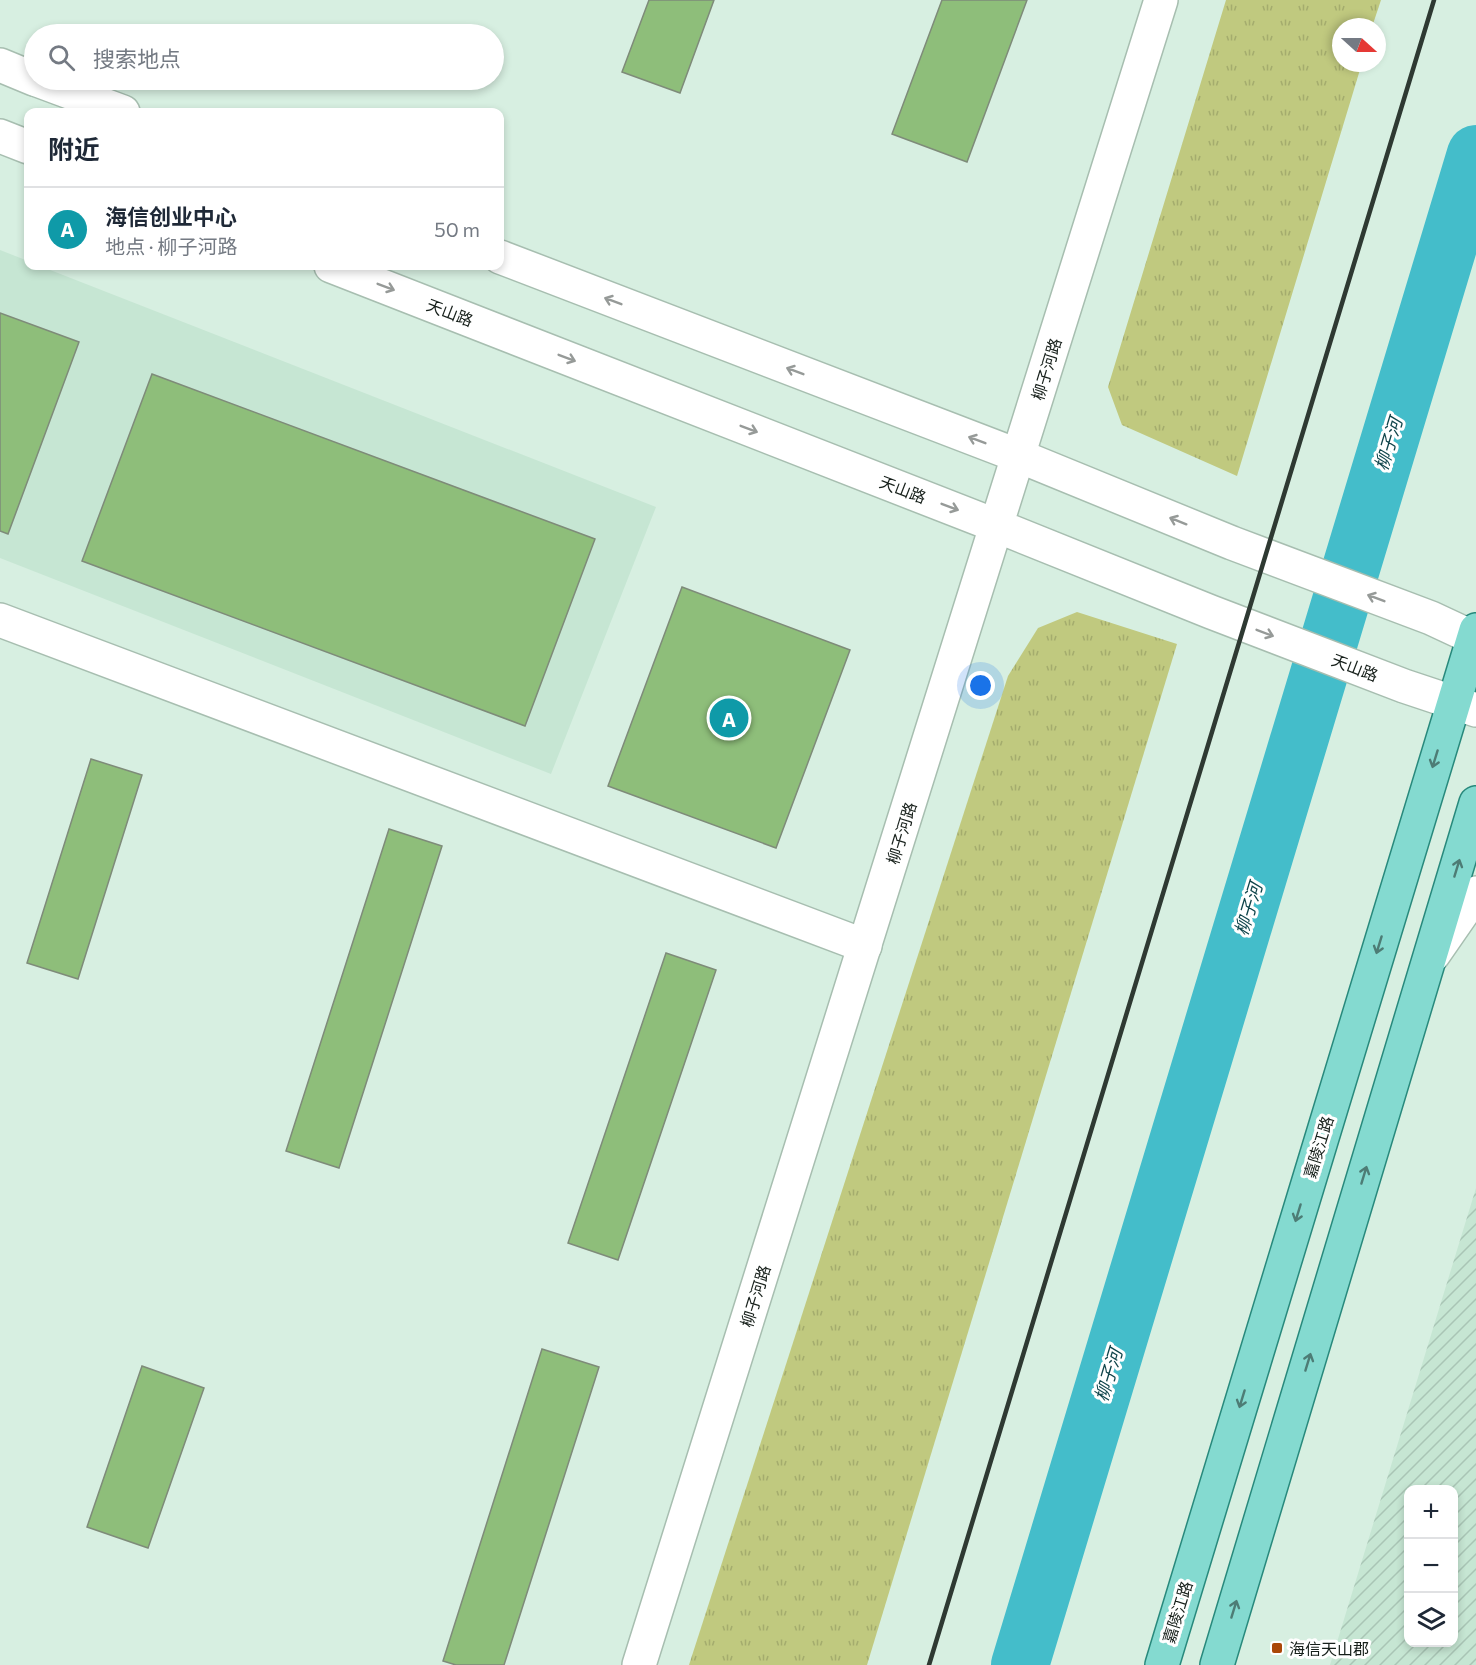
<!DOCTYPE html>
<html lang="zh">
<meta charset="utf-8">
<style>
body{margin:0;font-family:Commissioner,"Noto Sans SC",sans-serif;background:#f2f2f3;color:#1f2937}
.controls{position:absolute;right:18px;bottom:18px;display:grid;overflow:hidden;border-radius:12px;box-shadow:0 3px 9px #0003}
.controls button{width:54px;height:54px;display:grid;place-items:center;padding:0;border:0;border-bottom:2px solid #e0e1e3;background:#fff;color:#1f2937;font:30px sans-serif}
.compass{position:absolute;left:1332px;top:18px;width:54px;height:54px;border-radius:50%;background:#fff;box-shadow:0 3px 9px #0003;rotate:111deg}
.you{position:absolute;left:981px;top:686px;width:21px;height:21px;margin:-15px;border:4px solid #fff;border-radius:50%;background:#1a73e8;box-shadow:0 0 0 9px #1a73e833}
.badge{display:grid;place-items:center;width:39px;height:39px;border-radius:50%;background:#aa4808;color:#fff;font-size:20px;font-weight:700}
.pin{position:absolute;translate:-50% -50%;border:3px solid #fff;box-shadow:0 2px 6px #0006}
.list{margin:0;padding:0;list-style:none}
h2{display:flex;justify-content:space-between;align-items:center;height:78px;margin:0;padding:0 24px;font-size:26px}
h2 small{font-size:20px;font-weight:400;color:#747a83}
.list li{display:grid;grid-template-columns:39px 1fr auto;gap:18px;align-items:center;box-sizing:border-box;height:84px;padding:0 24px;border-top:2px solid #e0e1e3}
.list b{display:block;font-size:22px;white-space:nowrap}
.list p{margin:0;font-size:20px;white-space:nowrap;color:#747a83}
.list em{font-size:20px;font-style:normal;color:#747a83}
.icon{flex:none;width:33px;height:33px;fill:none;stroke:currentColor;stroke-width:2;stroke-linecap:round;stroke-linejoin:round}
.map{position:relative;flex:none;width:1476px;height:1665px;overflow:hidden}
.search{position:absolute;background:#fff;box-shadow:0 3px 9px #0003;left:24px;top:24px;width:480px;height:66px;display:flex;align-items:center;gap:15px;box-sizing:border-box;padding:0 21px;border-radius:33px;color:#747a83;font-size:22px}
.panel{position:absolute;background:#fff;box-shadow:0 3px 9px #0003;left:24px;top:108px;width:480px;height:162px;border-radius:12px}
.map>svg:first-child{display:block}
.built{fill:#c6e6d3}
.industrial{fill:url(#industrial-furrows);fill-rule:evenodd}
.park{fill:url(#park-tufts)}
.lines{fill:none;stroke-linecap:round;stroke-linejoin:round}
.river{stroke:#44bdca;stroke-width:58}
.building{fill:#8ebe7a;stroke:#7e8b79;stroke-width:1.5}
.minor-casing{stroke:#a7beb0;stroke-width:36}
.major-casing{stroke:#28897c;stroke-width:36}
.minor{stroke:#fff;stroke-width:33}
.major{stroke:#84dad0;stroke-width:33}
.rail{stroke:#2e3932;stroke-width:4.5}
.oneway{stroke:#969a98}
.oneway2{stroke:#4d7c75}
.poi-dot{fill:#aa4808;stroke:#fff;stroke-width:2}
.labels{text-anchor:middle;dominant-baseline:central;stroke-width:6;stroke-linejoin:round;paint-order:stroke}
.street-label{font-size:16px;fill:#161f1a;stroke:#fff}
.poi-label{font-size:16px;fill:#161f1a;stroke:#fff;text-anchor:start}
.water-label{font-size:18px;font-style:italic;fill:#10454b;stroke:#fff}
</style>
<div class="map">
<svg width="1476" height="1665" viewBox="0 0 1476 1665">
<defs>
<pattern id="industrial-furrows" width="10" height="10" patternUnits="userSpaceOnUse" patternTransform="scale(1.5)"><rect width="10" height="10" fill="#c6e6d3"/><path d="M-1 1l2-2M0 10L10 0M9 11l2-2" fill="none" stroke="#a9c5b5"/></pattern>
<pattern id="park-tufts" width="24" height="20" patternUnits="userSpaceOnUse" patternTransform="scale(1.5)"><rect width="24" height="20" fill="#c0c97f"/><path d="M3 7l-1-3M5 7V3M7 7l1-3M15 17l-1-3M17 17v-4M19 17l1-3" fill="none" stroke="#a4ac6d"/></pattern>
</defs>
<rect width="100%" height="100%" fill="#d7efe1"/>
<!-- built -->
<polygon class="built" points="0,250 28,261 28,266 40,266 656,507 551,774 0,558"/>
<!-- industrial -->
<path class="industrial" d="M1476 1188V1665H1330ZM1408 1490H1454V1642H1408Z"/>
<!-- park -->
<g class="park">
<polygon points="1226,0 1381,0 1372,27 1341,27 1341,63 1362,63 1237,476 1122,425 1108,387"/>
<polygon points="1077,612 1177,644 867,1665 689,1665 1008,676 1038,628"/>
</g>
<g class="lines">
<!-- river -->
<polyline class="river" points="1020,1665 1476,154"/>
</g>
<!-- building -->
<g class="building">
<polygon points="649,0 714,0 680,93 622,72"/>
<polygon points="942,0 1027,0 967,162 892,134"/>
<polygon points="0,313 79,342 8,534 0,531"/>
<polygon points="152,374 595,539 525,726 82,561"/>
<polygon points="682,587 850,650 776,848 608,786"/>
<polygon points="91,759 142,775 78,979 27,963"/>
<polygon points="389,829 442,846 339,1168 286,1151"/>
<polygon points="666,953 716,970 618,1260 568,1243"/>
<polygon points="542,1349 599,1367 504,1665 456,1665 443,1661"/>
<polygon points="142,1366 204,1388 148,1548 87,1527"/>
</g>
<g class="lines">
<!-- minor casing -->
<g class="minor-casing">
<g id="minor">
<polyline points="0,65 34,79"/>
<polyline points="37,80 123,112"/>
<polyline points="0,136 28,147"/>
<polyline points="500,257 1019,456 1232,543 1431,618 1476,639"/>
<polyline points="331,266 997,526 1211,612 1404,686 1476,710"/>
<polyline points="0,620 865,946"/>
<polyline points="1433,955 1476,893"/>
<polyline points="639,1665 1161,0"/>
</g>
</g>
<!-- major casing -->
<g class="major-casing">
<g id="major">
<polyline points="1162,1665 1476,630"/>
<polyline points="1217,1665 1476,803"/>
</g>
</g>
<!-- minor -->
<use href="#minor" class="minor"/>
<!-- major -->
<use href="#major" class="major"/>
<!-- rail -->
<polyline class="rail" points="929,1665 1434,0"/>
</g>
<!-- one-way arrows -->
<defs><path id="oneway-shaft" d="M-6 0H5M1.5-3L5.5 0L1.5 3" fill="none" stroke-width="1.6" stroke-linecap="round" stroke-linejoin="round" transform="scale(1.5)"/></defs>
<g class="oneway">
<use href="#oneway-shaft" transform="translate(386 287) rotate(21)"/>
<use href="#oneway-shaft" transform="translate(613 301) rotate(-159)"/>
<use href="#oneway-shaft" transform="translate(567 358) rotate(21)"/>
<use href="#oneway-shaft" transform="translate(795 371) rotate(-159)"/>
<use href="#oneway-shaft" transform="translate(749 429) rotate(21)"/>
<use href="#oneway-shaft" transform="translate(977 440) rotate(-159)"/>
<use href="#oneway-shaft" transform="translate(950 507) rotate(21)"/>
<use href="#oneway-shaft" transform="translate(1178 521) rotate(-158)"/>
<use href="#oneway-shaft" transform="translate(1376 598) rotate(-159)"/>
<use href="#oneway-shaft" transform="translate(1265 633) rotate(21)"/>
</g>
<g class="oneway2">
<use href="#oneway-shaft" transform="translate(1435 759) rotate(107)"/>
<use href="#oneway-shaft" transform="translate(1457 868) rotate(-73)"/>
<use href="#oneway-shaft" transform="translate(1379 945) rotate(107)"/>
<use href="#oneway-shaft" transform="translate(1364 1175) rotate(-73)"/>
<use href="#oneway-shaft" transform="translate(1298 1213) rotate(107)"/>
<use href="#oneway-shaft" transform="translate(1308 1362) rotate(-73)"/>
<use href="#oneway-shaft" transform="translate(1242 1399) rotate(107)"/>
<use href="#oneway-shaft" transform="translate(1234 1609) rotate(-73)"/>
</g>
<!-- markers -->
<rect class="poi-dot" x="1271" y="1642" width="12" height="12" rx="3"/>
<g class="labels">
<!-- street labels -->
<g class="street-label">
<text transform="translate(450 312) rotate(21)">天山路</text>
<text transform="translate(1046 369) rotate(-73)">柳子河路</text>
<text transform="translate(903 489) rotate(21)">天山路</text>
<text transform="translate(1355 667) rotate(21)">天山路</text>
<text transform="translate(901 833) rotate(-73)">柳子河路</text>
<text transform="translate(1318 1147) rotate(-73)">嘉陵江路</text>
<text transform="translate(755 1296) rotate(-73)">柳子河路</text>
<text transform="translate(1177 1612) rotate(-73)">嘉陵江路</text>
</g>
<!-- poi labels -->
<g class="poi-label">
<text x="1289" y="1648">海信天山郡</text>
</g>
<!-- water labels -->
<g class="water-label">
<text transform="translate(1388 444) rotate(-73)">柳子河</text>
<text transform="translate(1248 909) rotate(-73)">柳子河</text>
<text transform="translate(1108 1375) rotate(-73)">柳子河</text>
</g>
</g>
</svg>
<div class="controls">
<button>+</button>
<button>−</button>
<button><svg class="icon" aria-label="layers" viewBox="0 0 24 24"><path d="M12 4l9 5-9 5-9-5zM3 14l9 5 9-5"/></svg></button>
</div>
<svg class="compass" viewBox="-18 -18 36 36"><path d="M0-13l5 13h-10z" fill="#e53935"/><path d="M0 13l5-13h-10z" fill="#747a83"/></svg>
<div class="you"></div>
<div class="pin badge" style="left:729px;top:718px;background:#0f9aa8">A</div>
<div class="search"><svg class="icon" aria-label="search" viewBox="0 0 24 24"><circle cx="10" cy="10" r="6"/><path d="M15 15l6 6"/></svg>搜索地点</div>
<section class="panel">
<h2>附近<small></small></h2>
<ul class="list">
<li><span class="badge" style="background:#0f9aa8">A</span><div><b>海信创业中心</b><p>地点 · 柳子河路</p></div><em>50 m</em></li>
</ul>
</section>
</div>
